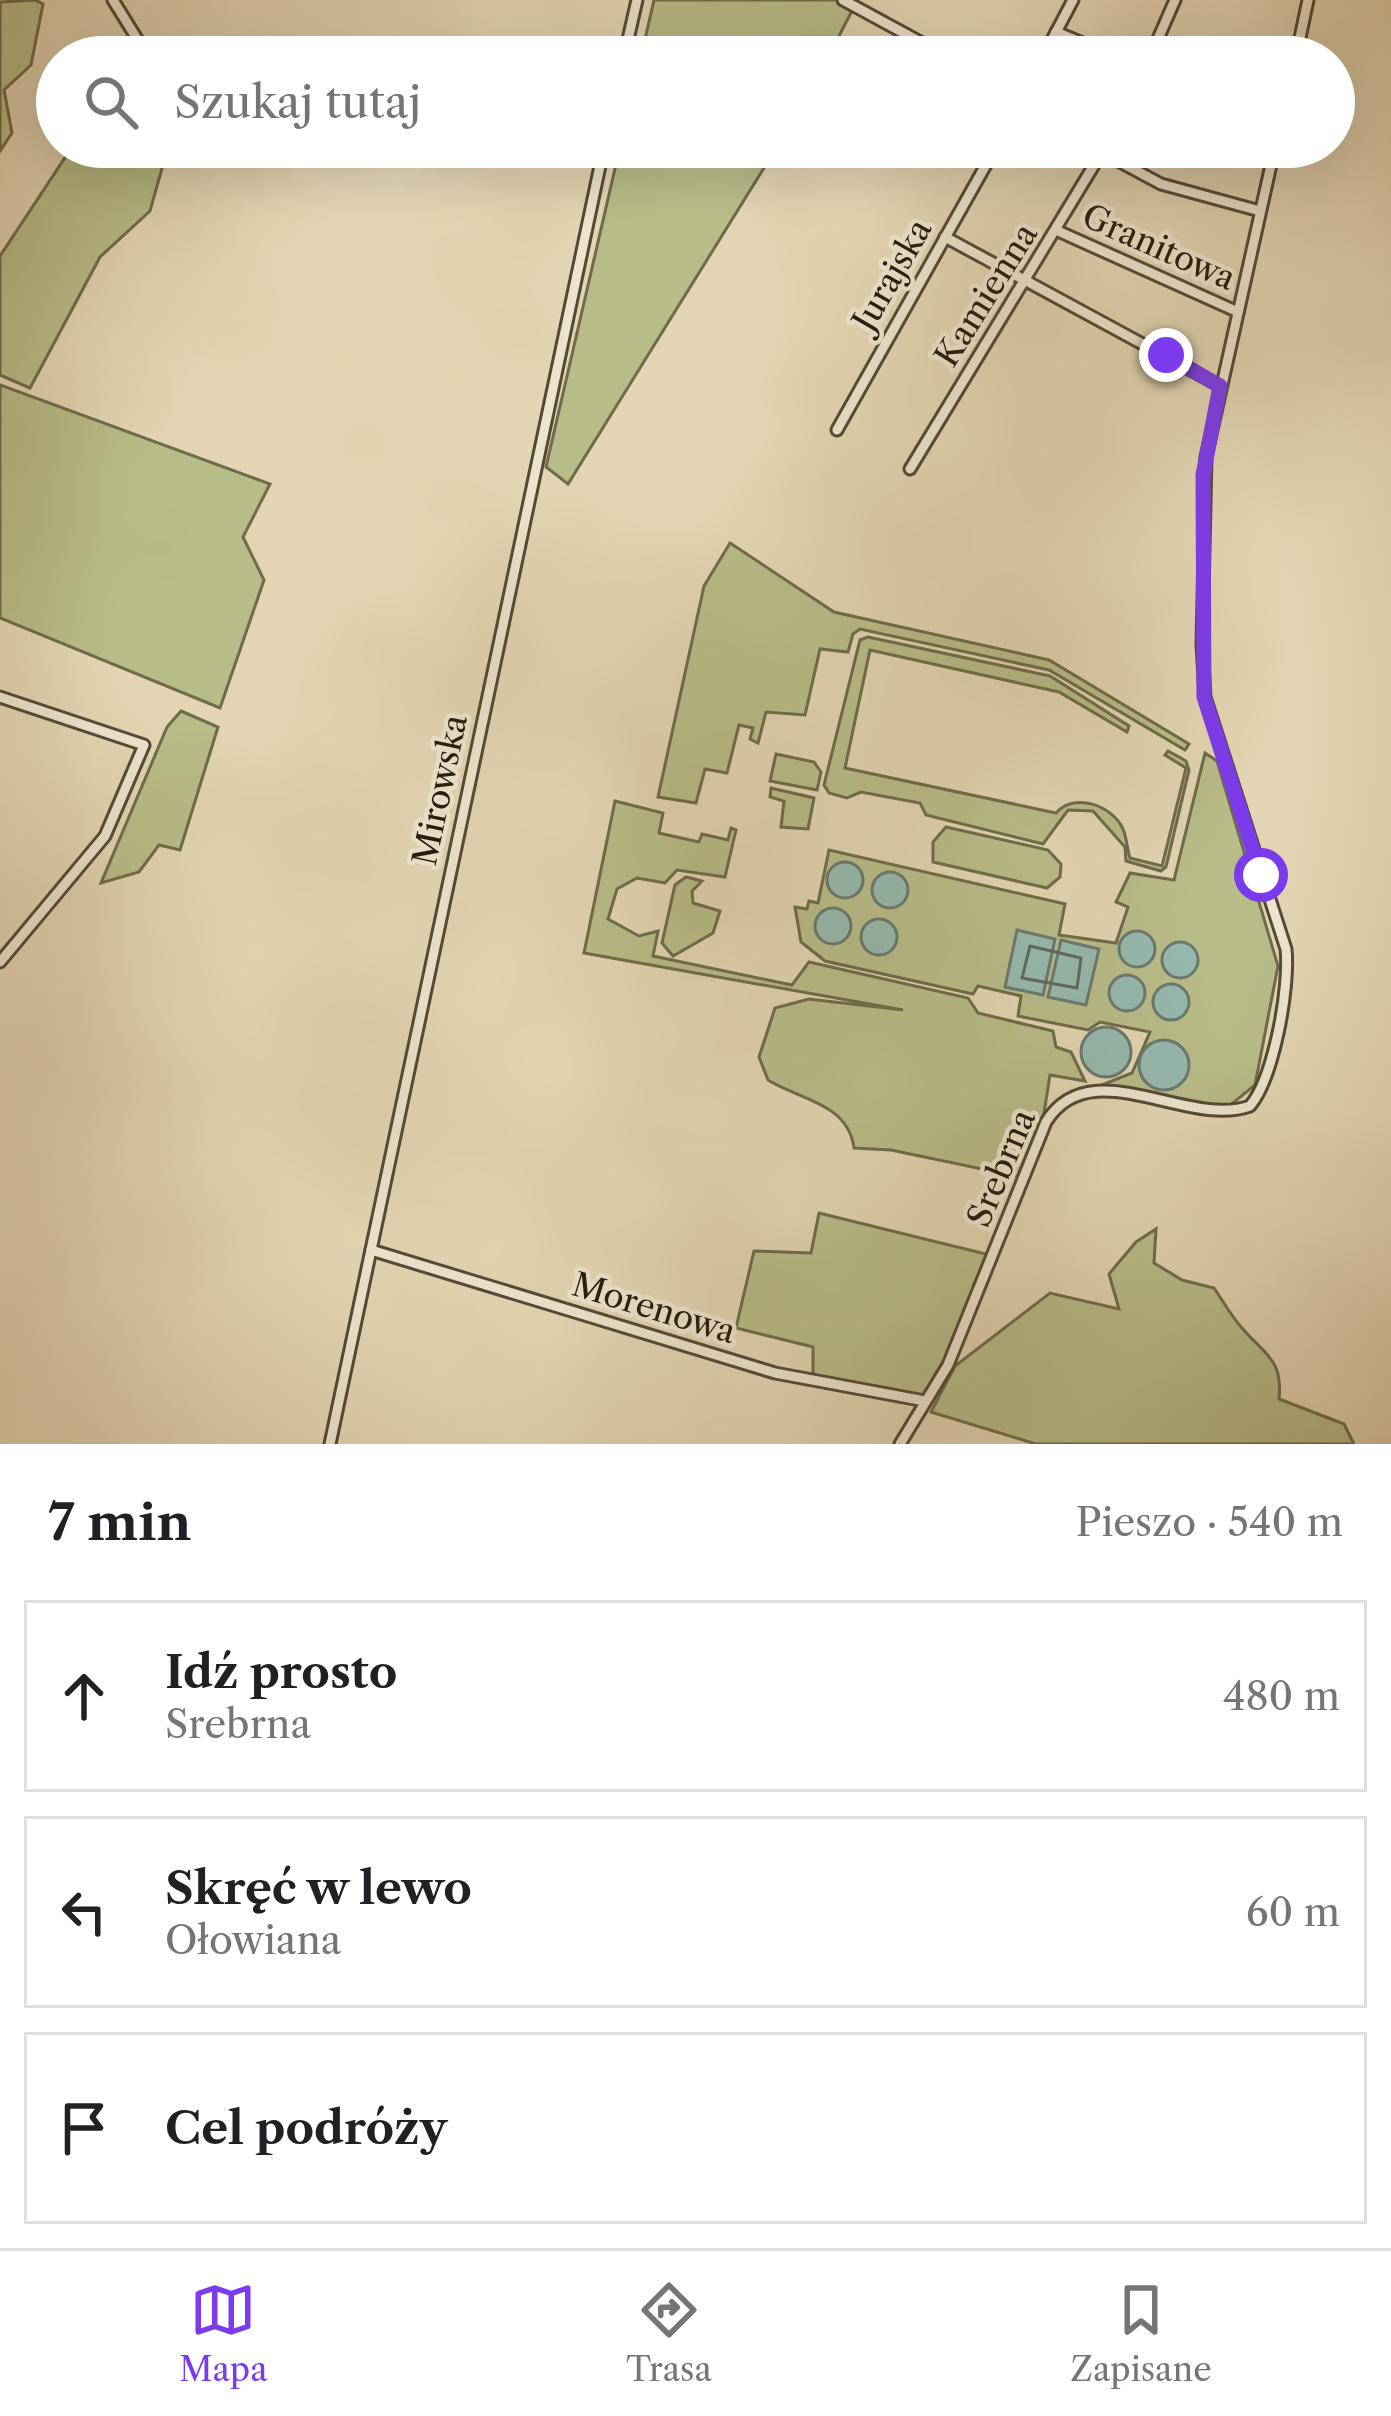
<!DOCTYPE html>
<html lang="pl">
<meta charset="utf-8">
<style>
body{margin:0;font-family:"Libre Caslon Text",serif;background:#f2f2f2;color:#202124}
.stop{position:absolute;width:36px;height:36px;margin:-27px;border:9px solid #7c3aed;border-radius:50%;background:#fff}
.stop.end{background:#7c3aed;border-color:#fff;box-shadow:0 3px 12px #0008}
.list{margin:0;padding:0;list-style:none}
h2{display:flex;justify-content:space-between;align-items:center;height:156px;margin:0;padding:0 48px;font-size:51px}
h2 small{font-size:39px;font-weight:400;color:#757577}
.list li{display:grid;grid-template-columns:78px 1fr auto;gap:36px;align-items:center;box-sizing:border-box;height:192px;margin:0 24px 24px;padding:0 24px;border:3px solid #e0e0e0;border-radius:0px}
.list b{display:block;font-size:45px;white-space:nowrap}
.list p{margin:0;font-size:39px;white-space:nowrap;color:#757577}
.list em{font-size:39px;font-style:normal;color:#757577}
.icon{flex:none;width:66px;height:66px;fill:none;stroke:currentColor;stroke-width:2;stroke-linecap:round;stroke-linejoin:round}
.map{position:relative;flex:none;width:1391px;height:1444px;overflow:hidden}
.search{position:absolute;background:#fff;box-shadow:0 12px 48px #0002;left:36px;right:36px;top:36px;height:132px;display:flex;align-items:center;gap:30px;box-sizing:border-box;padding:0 42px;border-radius:66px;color:#757577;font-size:45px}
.sheet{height:804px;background:#fff}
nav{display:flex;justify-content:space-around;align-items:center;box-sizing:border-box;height:168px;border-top:3px solid #e0e0e0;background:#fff;font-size:33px;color:#757577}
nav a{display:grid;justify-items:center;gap:6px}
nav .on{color:#7c3aed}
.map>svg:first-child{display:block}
.green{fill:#b8bc89;stroke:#6f6b4b;stroke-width:3}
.water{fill:#95b9ae;stroke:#69796e;stroke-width:3}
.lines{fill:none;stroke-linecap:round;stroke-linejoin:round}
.shore{stroke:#5e6a5e;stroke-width:3}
.minor-casing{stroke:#554936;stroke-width:15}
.minor{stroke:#ede4ce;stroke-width:9}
.route{stroke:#7c3aed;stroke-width:15}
.labels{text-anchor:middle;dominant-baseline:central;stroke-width:9;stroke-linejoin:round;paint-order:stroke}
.street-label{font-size:33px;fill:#261a0d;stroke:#ede4ce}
</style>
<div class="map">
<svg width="1391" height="1444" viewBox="0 0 1391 1444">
<rect width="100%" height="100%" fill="#e3d5b3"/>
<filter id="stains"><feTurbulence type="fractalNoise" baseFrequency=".00167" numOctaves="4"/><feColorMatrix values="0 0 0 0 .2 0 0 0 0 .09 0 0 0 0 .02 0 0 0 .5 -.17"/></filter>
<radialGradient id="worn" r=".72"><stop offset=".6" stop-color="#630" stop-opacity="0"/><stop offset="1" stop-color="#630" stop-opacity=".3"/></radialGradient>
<!-- green -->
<g class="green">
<polygon points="35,0 43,4 31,65 4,90 12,133 0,151 0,2"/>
<polygon points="654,0 839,0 853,9 828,57 641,57"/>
<polygon points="72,147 168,147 150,211 100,257 30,388 0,375 0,256"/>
<polygon points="620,147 777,147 568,484 546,467"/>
<polygon points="0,385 270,484 243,537 264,580 220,708 0,618"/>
<polygon points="730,543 834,612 1049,660 1189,744 1185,750 1049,670 860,629 853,634 848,652 820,649 805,715 766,712 758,743 750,739 753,728 739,725 727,773 705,769 696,803 658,797 704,586"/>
<path d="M868 637 1050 676 1129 726 1127 732 1059 692 870 650 845 768 1056 813C1074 792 1112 805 1123 829 1127 838 1127 849 1130 858L1162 866 1186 768 1165 755 1168 751 1186 761 1189 770 1166 867 1161 871 1126 861 1125 847 1093 811 1068 810 1043 844 926 815 920 803 861 792 847 798 829 793 824 785 860 640Z"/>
<polygon points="181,711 218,727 180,850 159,845 139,872 101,883 167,727"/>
<polygon points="1205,753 1217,761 1278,966 1255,1085 1227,1108 1104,1084 1132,1073 1150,1032 1100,1022 1088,1030 1018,1016 1021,996 978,986 973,994 825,961 801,942 795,907 807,909 809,901 818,903 829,850 1065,904 1059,935 1116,943 1128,907 1116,902 1130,873 1174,880"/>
<polygon points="776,754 814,762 821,772 817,790 770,781"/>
<polygon points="771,788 814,798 808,829 781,827 784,801 770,797"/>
<path d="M615 801 663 813 659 833 699 842 702 834 728 840 731 828 736 830 725 877 677 870 665 883 637 878 617 889 608 919 639 936 658 931 653 956 792 985 809 962 968 998 978 1013 1053 1031 1056 1047 1071 1052 1085 1081 1050 1075 1044 1113 1020 1177 891 1150 854 1148C848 1103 800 1100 768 1080L759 1057 775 1008 809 999 903 1010 584 953Z"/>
<polygon points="946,827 1048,850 1061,864 1060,877 1047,888 933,862 933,842"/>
<polygon points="686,877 702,881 692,891 693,903 720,911 713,933 673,956 662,943 675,885"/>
<polygon points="819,1213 990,1255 946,1361 921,1403 813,1383 813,1347 736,1328 754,1251 811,1253"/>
<path d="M1156 1229 1154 1263 1182 1280 1214 1288C1223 1301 1231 1316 1242 1328 1265 1355 1283 1359 1279 1399L1344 1424 1354 1444H1036L931 1412 955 1366 1050 1293 1119 1309 1109 1274 1136 1242Z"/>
</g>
<!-- water -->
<g class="water">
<circle cx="845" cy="880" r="18"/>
<circle cx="890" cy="890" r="18"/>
<circle cx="833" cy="926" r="18"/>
<circle cx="879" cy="937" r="18"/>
<polygon points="1017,930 1055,939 1043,995 1005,987"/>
<circle cx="1137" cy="949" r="18"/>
<polygon points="1061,940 1099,949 1086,1005 1048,997"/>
<circle cx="1180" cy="960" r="18"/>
<circle cx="1127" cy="993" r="18"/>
<circle cx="1171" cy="1002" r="18"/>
<circle cx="1106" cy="1052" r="25"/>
<circle cx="1164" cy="1065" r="25"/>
</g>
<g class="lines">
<!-- shore -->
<polygon class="shore" points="1030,946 1081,958 1077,988 1022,978"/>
<!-- minor casing -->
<g class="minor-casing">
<g id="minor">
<polyline points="113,0 139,42 167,57"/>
<polyline points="843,0 948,57"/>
<polyline points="1056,32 1116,57"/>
<polyline points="624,57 637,0"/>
<polyline points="1043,57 1073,0"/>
<polyline points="1150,57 1175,0"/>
<polyline points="1296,57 1308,0"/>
<polyline points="1092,147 1161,184 1260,211"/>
<polyline points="1058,231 1238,312"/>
<polyline points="945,237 1220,386"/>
<polyline points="837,430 996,147"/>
<polyline points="910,469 1105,147"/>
<polyline points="0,697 144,745 105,836 0,962"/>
<polyline points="371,1250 775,1373 925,1401"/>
<polyline points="330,1444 604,147"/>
<path d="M900 1444 948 1365 1046 1122C1090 1050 1188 1129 1250 1106 1274 1077 1290 987 1286 949L1205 697 1202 644 1206 457 1275 147"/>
</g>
</g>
<!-- minor -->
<use href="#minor" class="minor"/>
</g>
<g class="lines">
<!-- route -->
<polyline class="route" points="1166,355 1220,386 1203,475 1204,697 1261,875"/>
</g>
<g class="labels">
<!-- street labels -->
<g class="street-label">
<text transform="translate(1159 247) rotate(24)">Granitowa</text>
<text transform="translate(892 275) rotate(-60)">Jurajska</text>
<text transform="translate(986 295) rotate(-58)">Kamienna</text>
<text transform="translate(440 790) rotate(-78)">Mirowska</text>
<text transform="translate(1001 1168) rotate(-67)">Srebrna</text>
<text transform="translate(654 1308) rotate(17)">Morenowa</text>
</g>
</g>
<rect width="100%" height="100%" filter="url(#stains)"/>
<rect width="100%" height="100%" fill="url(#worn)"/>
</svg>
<div class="stop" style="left:1261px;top:875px"></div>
<div class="stop end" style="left:1166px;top:355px"></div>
<div class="search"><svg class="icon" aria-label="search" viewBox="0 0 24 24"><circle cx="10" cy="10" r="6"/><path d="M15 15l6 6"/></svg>Szukaj tutaj</div>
</div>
<section class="sheet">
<h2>7 min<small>Pieszo · 540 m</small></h2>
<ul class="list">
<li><svg class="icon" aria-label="ahead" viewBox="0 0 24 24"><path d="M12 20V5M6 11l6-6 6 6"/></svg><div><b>Idź prosto</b><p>Srebrna</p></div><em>480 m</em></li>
<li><svg class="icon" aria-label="left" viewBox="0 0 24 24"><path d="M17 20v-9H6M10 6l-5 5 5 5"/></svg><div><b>Skręć w lewo</b><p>Ołowiana</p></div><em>60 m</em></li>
<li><svg class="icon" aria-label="arrive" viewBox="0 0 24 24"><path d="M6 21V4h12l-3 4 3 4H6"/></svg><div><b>Cel podróży</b></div></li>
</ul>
</section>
<nav>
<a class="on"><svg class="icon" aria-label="map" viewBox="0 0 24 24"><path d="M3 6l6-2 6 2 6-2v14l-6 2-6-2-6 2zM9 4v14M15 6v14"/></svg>Mapa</a>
<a><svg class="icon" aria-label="directions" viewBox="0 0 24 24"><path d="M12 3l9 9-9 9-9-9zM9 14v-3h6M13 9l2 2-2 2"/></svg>Trasa</a>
<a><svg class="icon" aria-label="saved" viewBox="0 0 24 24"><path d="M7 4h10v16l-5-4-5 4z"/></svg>Zapisane</a>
</nav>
